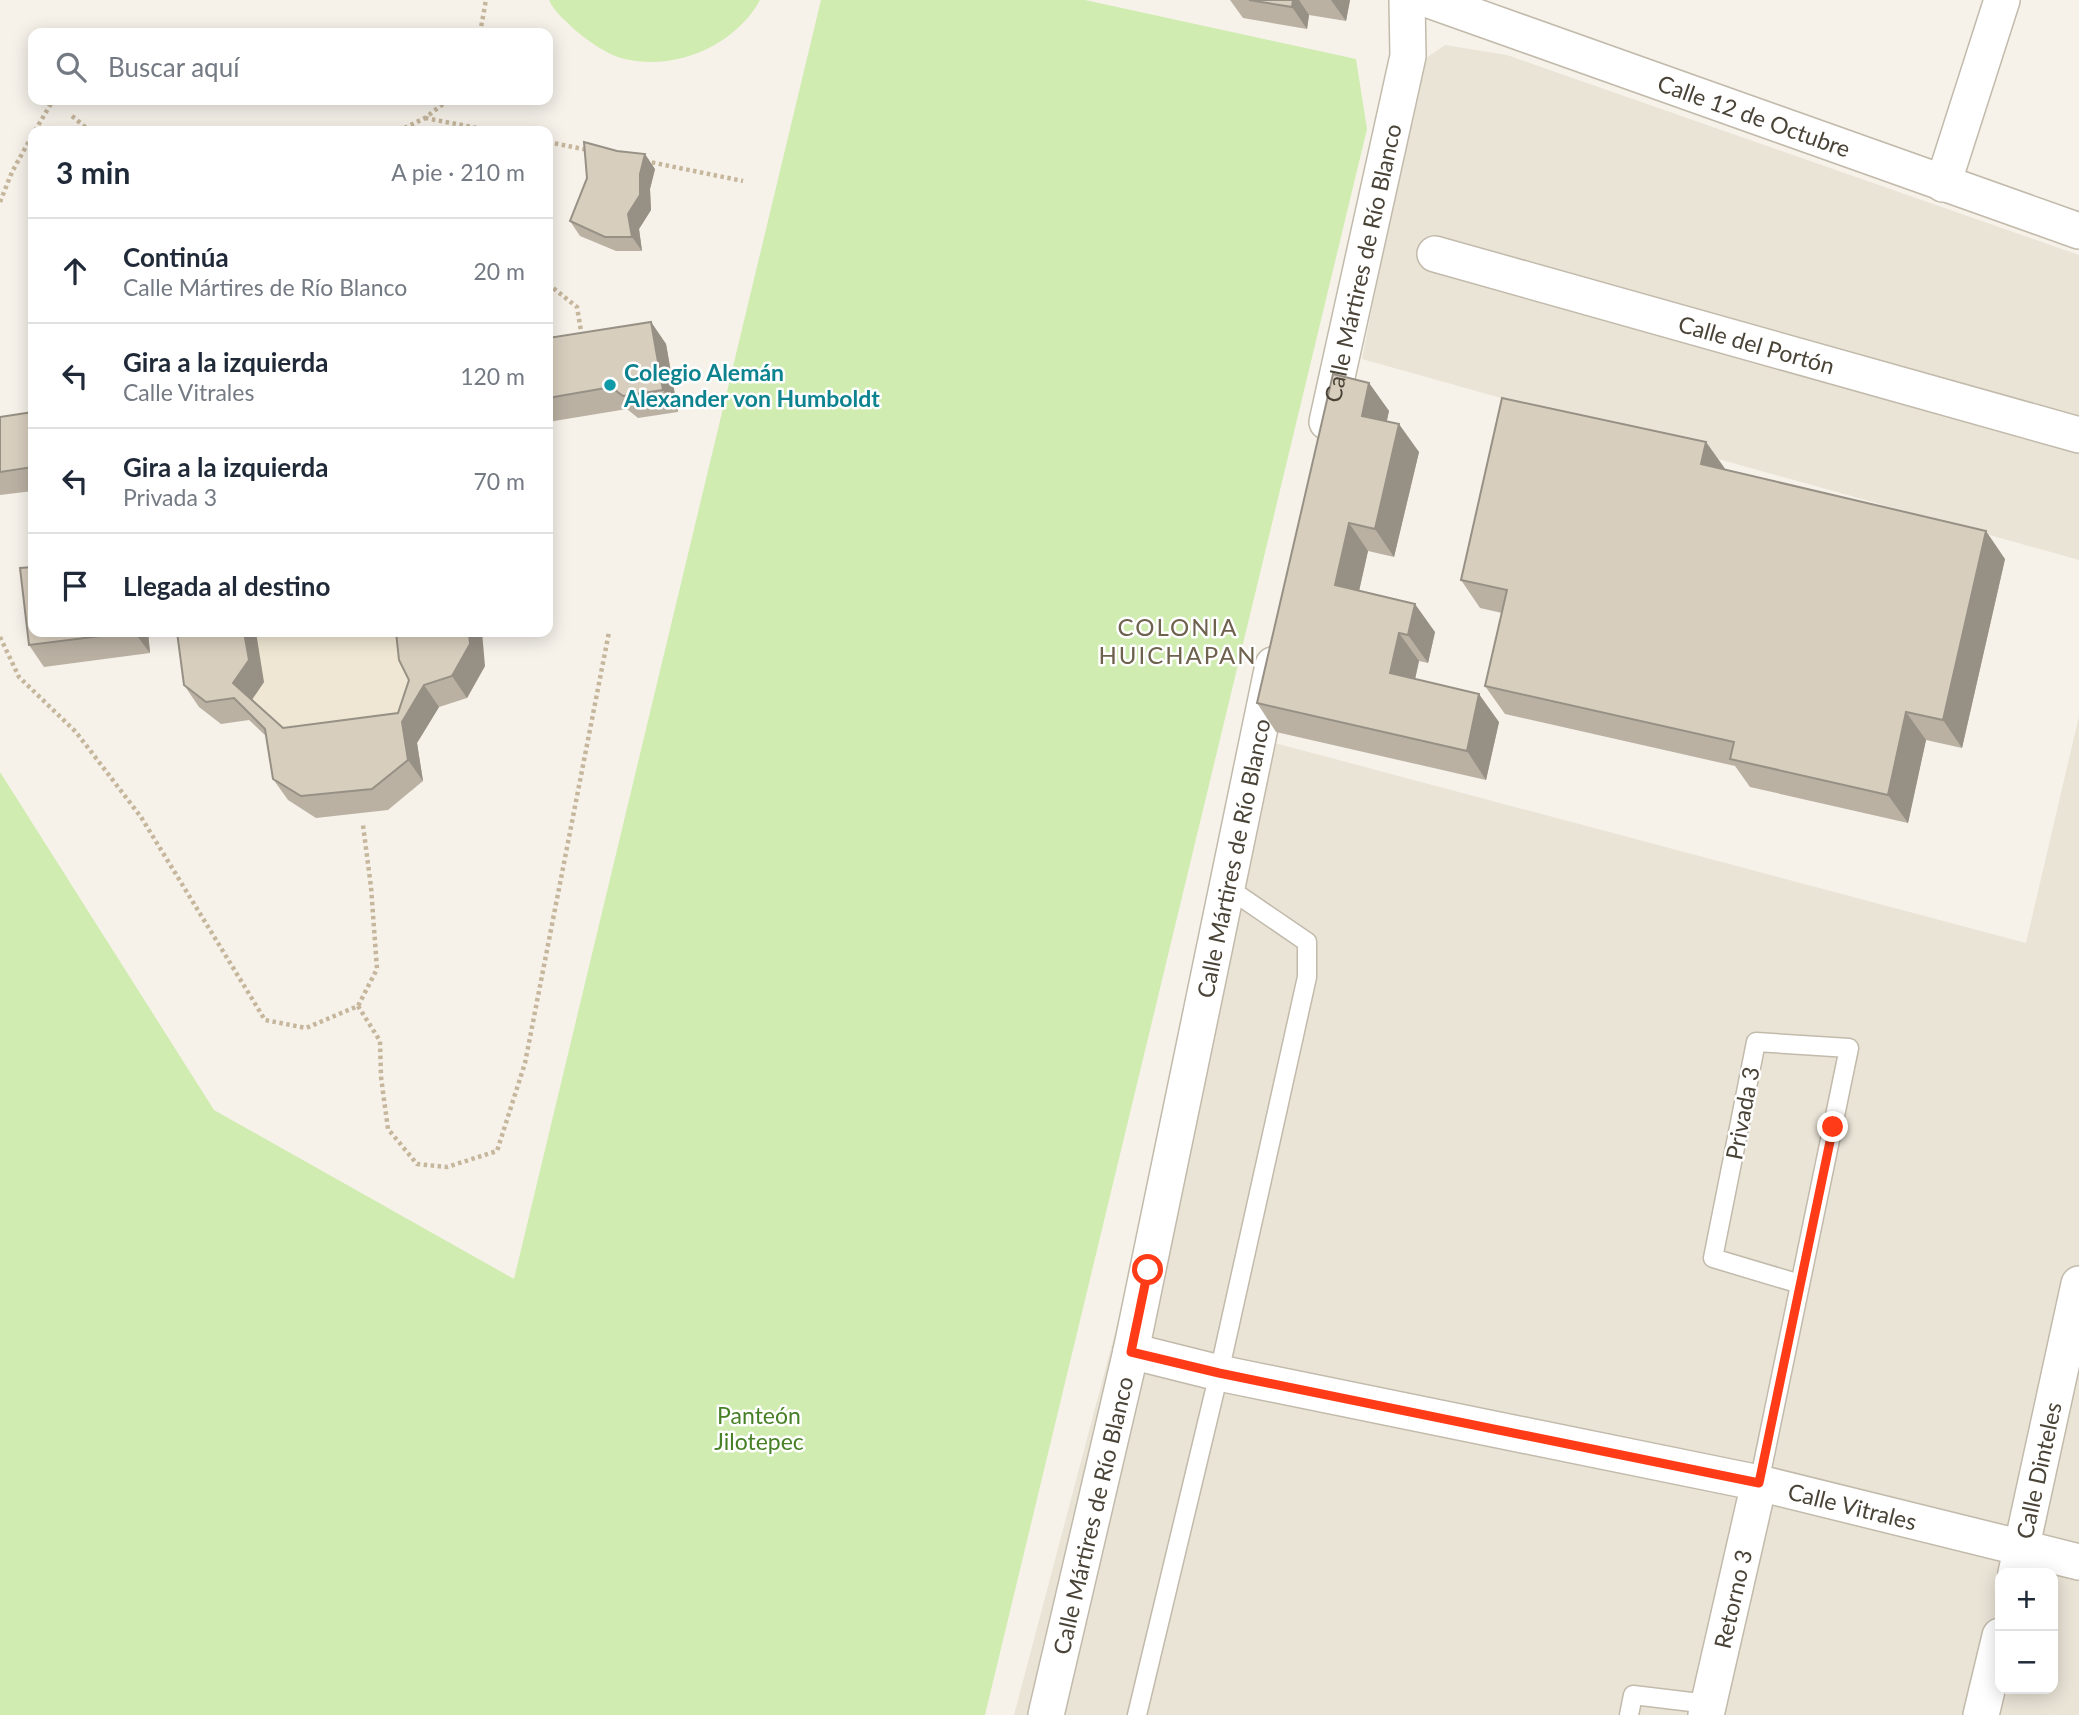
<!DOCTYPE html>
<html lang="es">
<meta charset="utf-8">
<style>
body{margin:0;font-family:Lato,sans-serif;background:#f2f2f3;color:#1f2937}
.controls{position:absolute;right:21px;bottom:21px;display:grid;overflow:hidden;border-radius:14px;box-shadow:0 4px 18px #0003}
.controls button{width:63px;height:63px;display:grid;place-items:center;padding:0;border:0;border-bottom:2px solid #e0e1e3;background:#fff;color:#1f2937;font:35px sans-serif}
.stop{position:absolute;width:21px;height:21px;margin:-16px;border:5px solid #ff3c17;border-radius:50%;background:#fff}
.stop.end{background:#ff3c17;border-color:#fff;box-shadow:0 2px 7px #0008}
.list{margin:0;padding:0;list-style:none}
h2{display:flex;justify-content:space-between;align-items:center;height:91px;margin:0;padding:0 28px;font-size:30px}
h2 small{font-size:23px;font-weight:400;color:#747a83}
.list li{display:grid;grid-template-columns:46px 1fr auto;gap:21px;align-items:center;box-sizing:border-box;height:105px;padding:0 28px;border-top:2px solid #e0e1e3}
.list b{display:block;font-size:26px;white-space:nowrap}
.list p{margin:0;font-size:23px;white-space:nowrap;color:#747a83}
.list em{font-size:23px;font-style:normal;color:#747a83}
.icon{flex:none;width:38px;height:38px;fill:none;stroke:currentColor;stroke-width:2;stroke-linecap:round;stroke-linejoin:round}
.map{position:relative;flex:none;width:2079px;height:1715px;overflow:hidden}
.search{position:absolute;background:#fff;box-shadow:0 4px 18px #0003;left:28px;top:28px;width:525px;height:77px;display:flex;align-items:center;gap:18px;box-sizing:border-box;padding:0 24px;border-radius:14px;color:#747a83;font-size:26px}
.panel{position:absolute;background:#fff;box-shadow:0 4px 18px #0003;left:28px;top:126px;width:525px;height:511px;border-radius:14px}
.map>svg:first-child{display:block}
.residential{fill:#eae4d7;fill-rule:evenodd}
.education{fill:#efe7d3}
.green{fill:#d0ecb0}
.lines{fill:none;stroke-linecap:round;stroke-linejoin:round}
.service-casing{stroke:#c2baab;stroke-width:21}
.minor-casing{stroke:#c2baab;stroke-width:38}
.path{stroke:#c5b69c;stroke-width:4.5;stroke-dasharray:3.5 3.5;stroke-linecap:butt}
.service{stroke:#fff;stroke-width:18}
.minor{stroke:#fff;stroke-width:35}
.wall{fill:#bab1a3}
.shaded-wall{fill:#979085}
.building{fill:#d8cebe;stroke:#979085;stroke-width:2}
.route{stroke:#ff3c17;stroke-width:9}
.culture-dot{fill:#0f9aa8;stroke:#fff;stroke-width:2.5}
.labels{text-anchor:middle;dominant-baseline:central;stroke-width:5;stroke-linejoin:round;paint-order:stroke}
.street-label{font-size:23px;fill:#4a4337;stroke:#fff}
.culture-label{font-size:23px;font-weight:bold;fill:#0d838f;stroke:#fff;text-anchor:start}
.park-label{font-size:23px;fill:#478026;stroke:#fff}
.neighbourhood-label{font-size:24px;letter-spacing:2px;fill:#6e614d;stroke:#fff}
</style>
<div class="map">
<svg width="2079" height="1715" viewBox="0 0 2079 1715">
<rect width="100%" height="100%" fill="#f6f2ea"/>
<!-- residential -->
<g class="residential">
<polygon points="1445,45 1507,55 2079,255 2079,560 1362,359 1419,63"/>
<path d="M2079 716V1715H1014L1271 742 2026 943ZM2000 1573H2053V1689H2000Z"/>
</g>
<!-- education -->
<polygon class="education" points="256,632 409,632 413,735 298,750 248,705"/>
<!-- green -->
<g class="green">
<path d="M549 0H760C735 46 675 71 625 59 609 56 585 39 574 29 565 20 554 12 549 0Z"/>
<polygon points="821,0 1085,0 1356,59 1367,129 985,1715 0,1715 0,772 214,1110 514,1279"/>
</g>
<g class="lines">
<!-- service casing -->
<g class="service-casing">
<g id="service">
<polyline points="1759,1483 1849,1048 1756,1042 1713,1258 1800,1284"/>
<polyline points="1137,1715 1219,1373 1307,977 1307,942 1228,888"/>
<polyline points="1629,1715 1633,1695 1708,1704"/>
</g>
</g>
<!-- minor casing -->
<g class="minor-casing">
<g id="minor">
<path id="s1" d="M1429 0 2079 231"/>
<polyline points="1943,184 2002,0"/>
<path id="s2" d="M1435 254 2079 435"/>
<path id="s3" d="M1327 422 1408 56 1407 0"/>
<path id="s4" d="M1131 1351 1219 1373 1759 1483 2079 1562"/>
<path id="s5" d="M2016 1573 2079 1284"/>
<path id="s6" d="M1046 1715 1131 1351 1273 665"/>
<path id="s7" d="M1706 1715 1759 1483"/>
<polyline points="1981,1715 2000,1636"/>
</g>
</g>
<!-- path -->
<g class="path">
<polyline points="480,33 486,0"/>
<polyline points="72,116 90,131"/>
<polyline points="425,118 493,131"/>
<polyline points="35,131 53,100"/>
<polyline points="398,131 425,118 448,100"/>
<polyline points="548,142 588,150"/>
<polyline points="645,161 743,181"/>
<polyline points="0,202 12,172 33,134"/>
<polyline points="548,284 577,307 582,337"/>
<polyline points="0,637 19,677 76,732 141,817 265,1020 306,1028 358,1006 377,969 371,887 363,825"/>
<polyline points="358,1006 380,1041 381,1077 388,1129 417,1164 447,1167 497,1151 525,1063 609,632"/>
</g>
<!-- service -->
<use href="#service" class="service"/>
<!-- minor -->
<use href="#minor" class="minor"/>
</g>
<!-- wall -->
<g class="wall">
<polygon points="1230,0 1350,0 1346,21 1309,15 1307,29 1243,18"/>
<polygon points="655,169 650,189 651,210 639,229 642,251 616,251 580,236 570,221"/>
<polygon points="651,322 666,344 678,412 638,418 627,409 548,422 548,338"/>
<polygon points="1369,383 1389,411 1387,421 1419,452 1394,557 1368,551 1359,591 1435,632 1428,663 1419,661 1415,679 1499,722 1486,780 1276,732 1257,703"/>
<polygon points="33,412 33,491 0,495 0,417"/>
<polygon points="1706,442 1725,470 2005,559 1962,748 1926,740 1908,823 1750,787 1735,766 1505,714 1485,686 1502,613 1480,608 1461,580"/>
<polygon points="33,632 148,632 150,653 44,667 29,645"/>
<polygon points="485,666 467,698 439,707 417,743 423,781 388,810 316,818 288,800 273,779 267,737 249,720 221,724 199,707 184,685 264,682 252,700 283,728 398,713 409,680"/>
</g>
<!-- shaded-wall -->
<g class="shaded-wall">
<polygon points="1293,0 1299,0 1309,15 1307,29 1292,7"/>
<polygon points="1331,0 1350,0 1346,21"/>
<polygon points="645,154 655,169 650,189 651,210 639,229 642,251 632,237 628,214"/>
<polygon points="651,322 666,344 678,412 663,390"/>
<polygon points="1369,383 1389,411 1381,444 1362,416"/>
<polygon points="1399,424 1419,452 1394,557 1375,529"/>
<polygon points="1706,442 1726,470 1701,464"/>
<polygon points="1349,523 1368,551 1354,613 1335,585"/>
<polygon points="1986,531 2005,559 1962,748 1943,720"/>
<polygon points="1415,604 1435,632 1428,663 1408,635"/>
<polygon points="134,632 148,632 150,653"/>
<polygon points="244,632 256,632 264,682 248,705 233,683"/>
<polygon points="469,632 482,632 485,666 467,698 452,676"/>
<polygon points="1399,633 1419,661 1410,702 1390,673"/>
<polygon points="424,685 439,707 417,743 423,781 408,760 402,722"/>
<polygon points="1479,694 1499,722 1486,780 1467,751"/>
<polygon points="1906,712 1926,740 1908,823 1888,795"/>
</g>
<!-- building -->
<g class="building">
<polygon points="1249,0 1293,0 1292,7"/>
<polygon points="584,142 617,151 645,154 640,174 640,195 628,214 632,237 605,237 570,221 587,178"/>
<polygon points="651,322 663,390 623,396 611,387 548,398 548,338"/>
<polygon points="1333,374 1369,383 1362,416 1399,424 1375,529 1349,523 1335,585 1415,604 1408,635 1399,633 1390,673 1479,694 1467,751 1257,703"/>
<polygon points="1502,398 1706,442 1701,464 1986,531 1943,720 1906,712 1888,795 1730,759 1734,742 1485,686 1507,590 1461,580"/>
<polygon points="33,412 33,467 0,472 0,417"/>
<polygon points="33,567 33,632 133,632 29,645 20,568"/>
<polygon points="177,632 244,632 249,660 233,683 283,728 398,713 409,680 399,660 396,632 469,632 470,644 452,676 424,685 402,722 408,760 372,789 301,796 273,779 265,729 234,698 206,702 184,685"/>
</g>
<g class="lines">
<!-- route -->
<polyline class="route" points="1148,1270 1131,1352 1219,1373 1759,1483 1833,1127"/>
</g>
<!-- markers -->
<circle class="culture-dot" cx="610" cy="385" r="7"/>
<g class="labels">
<!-- street labels -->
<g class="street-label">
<text stroke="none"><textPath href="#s1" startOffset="345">Calle 12 de Octubre</textPath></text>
<text stroke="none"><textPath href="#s3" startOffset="163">Calle Mártires de Río Blanco</textPath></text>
<text stroke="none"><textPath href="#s2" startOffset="334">Calle del Portón</textPath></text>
<text stroke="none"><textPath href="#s6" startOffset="877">Calle Mártires de Río Blanco</textPath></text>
<text transform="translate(1742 1113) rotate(-79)">Privada 3</text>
<text stroke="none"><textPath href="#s5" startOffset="105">Calle Dinteles</textPath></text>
<text stroke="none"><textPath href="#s4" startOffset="738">Calle Vitrales</textPath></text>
<text stroke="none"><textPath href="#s6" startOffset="205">Calle Mártires de Río Blanco</textPath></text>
<text stroke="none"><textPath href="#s7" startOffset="119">Retorno 3</textPath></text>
</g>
<!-- culture labels -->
<g class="culture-label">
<text x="624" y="372">Colegio Alemán<tspan x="624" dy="26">Alexander von Humboldt</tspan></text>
</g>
<!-- park labels -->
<g class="park-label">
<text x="759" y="1415">Panteón<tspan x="759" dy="26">Jilotepec</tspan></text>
</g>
<!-- neighbourhood labels -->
<g class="neighbourhood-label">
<text x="1178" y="626">COLONIA<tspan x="1178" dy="28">HUICHAPAN</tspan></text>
</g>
</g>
</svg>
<div class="controls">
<button>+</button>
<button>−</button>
</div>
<div class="stop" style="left:1148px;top:1270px"></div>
<div class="stop end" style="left:1833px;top:1127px"></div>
<div class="search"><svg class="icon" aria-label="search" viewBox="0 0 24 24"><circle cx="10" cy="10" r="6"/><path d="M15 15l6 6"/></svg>Buscar aquí</div>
<section class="panel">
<h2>3 min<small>A pie · 210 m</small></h2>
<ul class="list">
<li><svg class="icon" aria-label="ahead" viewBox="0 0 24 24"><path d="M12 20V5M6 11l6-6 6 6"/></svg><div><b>Continúa</b><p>Calle Mártires de Río Blanco</p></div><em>20 m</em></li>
<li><svg class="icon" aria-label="left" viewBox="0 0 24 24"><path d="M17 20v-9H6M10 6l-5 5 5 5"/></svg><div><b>Gira a la izquierda</b><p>Calle Vitrales</p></div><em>120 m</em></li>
<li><svg class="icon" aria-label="left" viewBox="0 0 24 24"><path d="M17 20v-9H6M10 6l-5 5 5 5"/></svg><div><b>Gira a la izquierda</b><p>Privada 3</p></div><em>70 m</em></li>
<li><svg class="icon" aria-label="arrive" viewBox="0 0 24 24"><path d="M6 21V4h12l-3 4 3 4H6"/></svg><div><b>Llegada al destino</b></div></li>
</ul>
</section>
</div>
